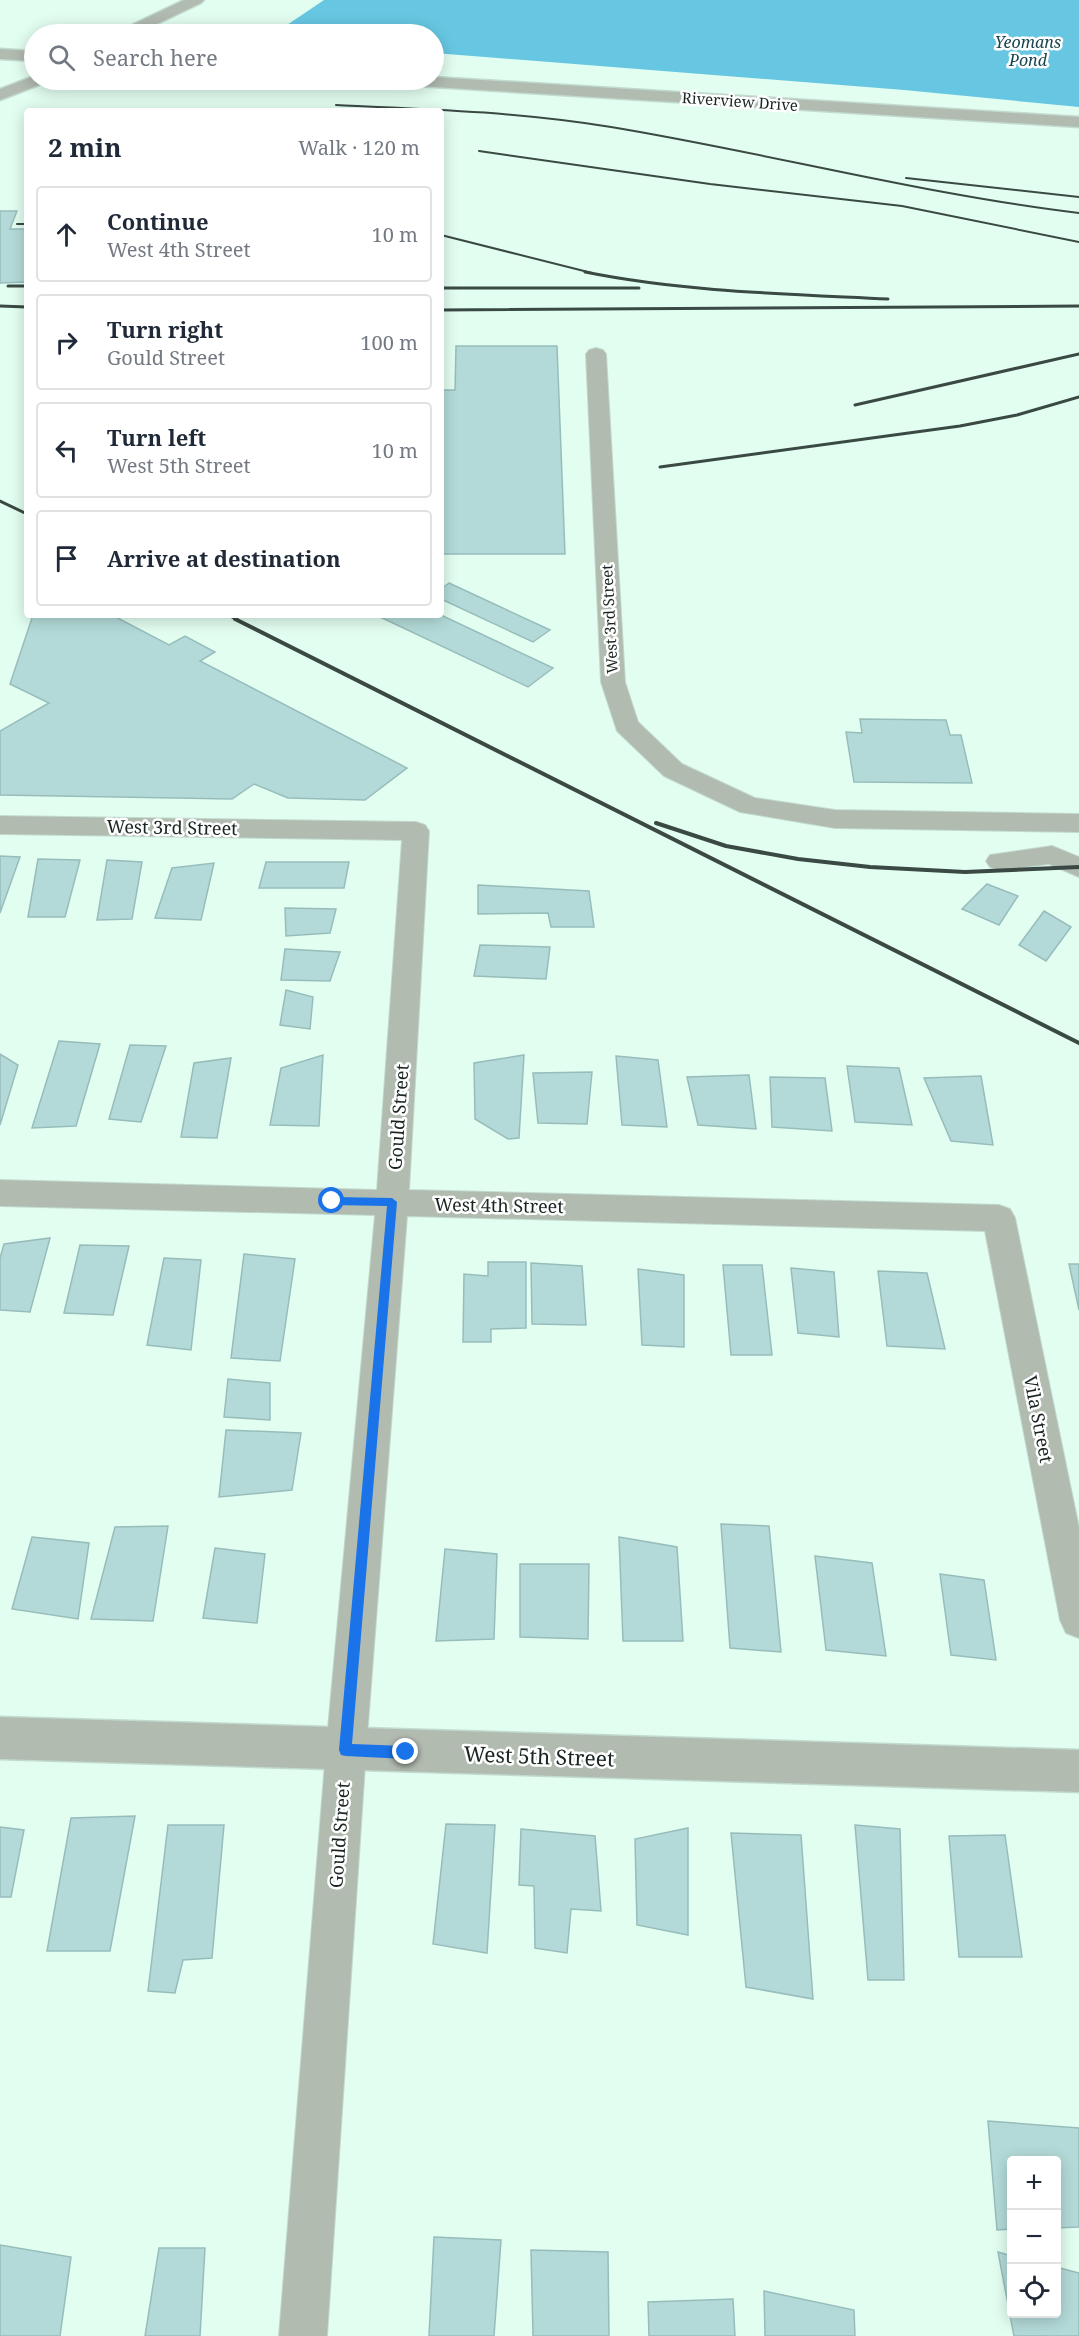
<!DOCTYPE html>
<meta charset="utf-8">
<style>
body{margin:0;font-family:"Noto Serif",serif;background:#f6f6f7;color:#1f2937}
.controls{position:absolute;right:18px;bottom:18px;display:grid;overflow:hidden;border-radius:6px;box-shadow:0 3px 15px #0003}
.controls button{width:54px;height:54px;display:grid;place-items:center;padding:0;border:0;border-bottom:2px solid #e0e1e3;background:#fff;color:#1f2937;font:30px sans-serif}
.stop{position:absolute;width:18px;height:18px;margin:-14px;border:4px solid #1a73e8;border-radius:50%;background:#fff}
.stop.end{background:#1a73e8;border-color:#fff;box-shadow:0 2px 6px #0008}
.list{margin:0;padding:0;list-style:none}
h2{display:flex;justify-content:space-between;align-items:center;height:78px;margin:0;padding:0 24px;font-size:26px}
h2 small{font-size:20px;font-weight:400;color:#747a83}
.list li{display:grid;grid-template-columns:39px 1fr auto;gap:18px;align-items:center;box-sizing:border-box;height:96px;margin:0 12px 12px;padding:0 12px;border:2px solid #e0e1e3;border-radius:6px}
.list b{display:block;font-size:22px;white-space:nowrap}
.list p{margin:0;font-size:20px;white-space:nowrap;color:#747a83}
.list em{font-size:20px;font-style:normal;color:#747a83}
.icon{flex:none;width:33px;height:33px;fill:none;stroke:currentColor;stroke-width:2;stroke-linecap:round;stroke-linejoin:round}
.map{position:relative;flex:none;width:1079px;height:2336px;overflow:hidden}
.search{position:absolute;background:#fff;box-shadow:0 3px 15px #0003;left:24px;top:24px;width:420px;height:66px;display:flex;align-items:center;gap:15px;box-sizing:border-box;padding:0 21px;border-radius:33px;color:#747a83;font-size:22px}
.panel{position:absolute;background:#fff;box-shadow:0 3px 15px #0003;left:24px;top:108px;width:420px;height:510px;border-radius:6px}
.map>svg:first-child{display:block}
.water{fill:#67c7e2}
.building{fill:#b3dad8;stroke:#97bdbb;stroke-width:1.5}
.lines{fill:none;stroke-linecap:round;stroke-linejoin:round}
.minor-casing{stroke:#c2dbd0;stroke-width:2}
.tertiary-casing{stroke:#c2dbd0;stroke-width:3}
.minor{fill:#b2bbb0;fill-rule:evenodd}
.tertiary{fill:#b2bbb0;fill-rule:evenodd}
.rail-far2{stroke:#3a4943;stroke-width:2}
.rail-far1{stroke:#3a4943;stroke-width:3}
.rail{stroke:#3a4943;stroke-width:4}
.route{fill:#1a73e8}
.labels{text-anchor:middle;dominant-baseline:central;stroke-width:5;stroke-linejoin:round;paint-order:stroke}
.far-street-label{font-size:15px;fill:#182520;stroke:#fff}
.far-water-label{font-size:16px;font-style:italic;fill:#18444f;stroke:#fff}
.street-label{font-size:18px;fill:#182520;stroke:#fff}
.near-street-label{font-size:21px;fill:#182520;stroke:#fff}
</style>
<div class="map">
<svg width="1079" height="2336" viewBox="0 0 1079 2336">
<rect width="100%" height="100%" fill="#e2fef1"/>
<!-- water -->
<polygon class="water" points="324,0 1079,0 1079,107 904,90 434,53 434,34 280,34 281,29"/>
<!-- building -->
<g class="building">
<polygon points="0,211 17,211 10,229 27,229 27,282 0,283"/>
<polygon points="456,346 557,346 565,554 441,554 441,390 455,390"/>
<polygon points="449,583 550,630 533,642 441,599 441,589"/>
<polygon points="33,615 112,615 169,645 185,636 215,652 200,661 407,768 365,800 288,798 254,784 232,799 0,795 0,731 49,703 10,684"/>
<polygon points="376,615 441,615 553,668 528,687"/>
<polygon points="860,719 946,720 950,735 961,735 972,783 854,782 846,732 862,733"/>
<polygon points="0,856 20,857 0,913"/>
<polygon points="38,859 80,860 65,917 28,917"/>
<polygon points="107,860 142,862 132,919 97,920"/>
<polygon points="266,862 349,862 344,888 259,888"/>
<polygon points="214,863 201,920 155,918 172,868"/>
<polygon points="987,884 1018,896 999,925 962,909"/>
<polygon points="478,885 589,891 594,927 551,927 548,913 478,914"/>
<polygon points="285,908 336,909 330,933 286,936"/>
<polygon points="1044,911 1071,927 1046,961 1019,945"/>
<polygon points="480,945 550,947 546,979 474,976"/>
<polygon points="285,949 340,952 330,981 281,980"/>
<polygon points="286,990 313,997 310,1029 280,1025"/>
<polygon points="59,1041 100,1044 76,1126 32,1128"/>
<polygon points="130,1045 166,1046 141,1122 109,1119"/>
<polygon points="0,1054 18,1065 0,1125"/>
<polygon points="323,1055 319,1126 270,1125 281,1068"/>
<polygon points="524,1055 519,1138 508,1139 475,1119 474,1063"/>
<polygon points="616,1056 658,1060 667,1127 622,1125"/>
<polygon points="231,1058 217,1138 181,1137 194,1063"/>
<polygon points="847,1066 899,1068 912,1125 855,1122"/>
<polygon points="592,1072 587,1124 538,1123 533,1073"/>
<polygon points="749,1075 756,1129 698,1125 687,1077"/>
<polygon points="981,1076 993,1145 951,1141 924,1078"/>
<polygon points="770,1077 825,1078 832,1131 772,1127"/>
<polygon points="50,1238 30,1312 0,1310 0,1258 4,1244"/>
<polygon points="80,1245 129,1246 113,1315 64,1313"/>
<polygon points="244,1254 295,1259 280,1361 231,1358"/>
<polygon points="164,1258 201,1260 191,1350 147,1345"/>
<polygon points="488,1262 526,1262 526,1328 491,1329 491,1342 463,1342 464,1274 488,1276"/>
<polygon points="531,1263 582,1266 586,1325 532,1324"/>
<polygon points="1069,1264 1079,1264 1079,1310"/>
<polygon points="723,1265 762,1265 772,1355 731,1355"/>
<polygon points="791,1268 834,1272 839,1337 798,1333"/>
<polygon points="638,1269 684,1275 684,1347 642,1345"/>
<polygon points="878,1271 927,1273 945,1349 887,1346"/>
<polygon points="228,1379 270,1383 270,1420 224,1417"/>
<polygon points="226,1430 301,1433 292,1490 219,1497"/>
<polygon points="721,1524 769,1526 781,1652 730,1648"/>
<polygon points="168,1526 153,1621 91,1619 115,1527"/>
<polygon points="32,1537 89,1543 78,1619 12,1609"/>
<polygon points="619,1537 677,1547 683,1641 623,1641"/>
<polygon points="215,1548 265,1554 257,1623 203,1618"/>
<polygon points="445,1549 497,1554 494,1639 436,1641"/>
<polygon points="815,1556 872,1563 886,1656 826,1650"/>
<polygon points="520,1564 589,1564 588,1639 520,1637"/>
<polygon points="940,1574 984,1580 996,1660 951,1655"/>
<polygon points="135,1816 110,1951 47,1951 71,1818"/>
<polygon points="446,1824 495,1825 487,1953 433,1944"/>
<polygon points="168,1825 224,1825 212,1958 183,1960 175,1993 148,1991"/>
<polygon points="855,1825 900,1829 904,1980 868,1980"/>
<polygon points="0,1827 24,1830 11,1897 0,1897"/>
<polygon points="688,1828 688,1935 637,1925 635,1839"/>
<polygon points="521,1829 595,1836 601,1911 571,1909 567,1953 535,1948 534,1886 519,1885"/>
<polygon points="731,1833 801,1835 813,1999 746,1987"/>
<polygon points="1005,1835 1022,1957 959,1957 949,1836"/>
<polygon points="988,2121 1079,2128 1079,2227 1056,2228 1056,2160 1012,2160 1012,2229 997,2230"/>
<polygon points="434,2237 501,2240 494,2336 429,2336"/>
<polygon points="0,2245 71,2257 60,2336 0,2336"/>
<polygon points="159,2248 205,2248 200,2336 145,2336"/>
<polygon points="531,2250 608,2252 609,2336 533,2336"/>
<polygon points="998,2252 1012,2256 1012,2314 1056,2314 1056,2267 1079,2273 1079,2336 1014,2336"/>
<polygon points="764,2291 854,2310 855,2336 765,2336"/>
<polygon points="733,2299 735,2336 649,2336 648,2302"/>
</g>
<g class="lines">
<!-- minor casing -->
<g class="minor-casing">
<g id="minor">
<polygon points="596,348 603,350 606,354 625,682 638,722 682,764 755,798 835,810 1079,814 1079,832 835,828 740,812 664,776 617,731 601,682 586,354 589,350"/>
<polygon points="0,816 416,822 425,825 429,831 409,1190 999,1205 1010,1209 1015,1218 1079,1528 1079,1638 1066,1633 1060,1620 985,1231 407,1216 366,1750 327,2336 279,2336 326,1750 375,1215 0,1206 0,1180 377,1190 402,840 0,834"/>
<polygon points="1052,846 1079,857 1079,877 1049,864 1000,870 990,867 986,861 990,855"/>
</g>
</g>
<!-- tertiary casing -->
<g class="tertiary-casing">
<g id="tertiary">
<polygon points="184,0 204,0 201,3 136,34 117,34 119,31"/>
<polygon points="0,49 34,51 34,61 0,59"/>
<polygon points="34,76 34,80 46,80 44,83 0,100 0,89"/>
<polygon points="434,77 1079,117 1079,127 401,85 393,80 434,80"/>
<polygon points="0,1717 1079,1750 1079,1792 0,1759"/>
</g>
</g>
<!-- minor -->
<use href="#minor" class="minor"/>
<!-- tertiary -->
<use href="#tertiary" class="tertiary"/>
<!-- rail-far2 -->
<g class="rail-far2">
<path d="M336 105C428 109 520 112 611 127 768 153 921 194 1079 213"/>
<polyline points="479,151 710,184 902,206 1079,242"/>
<polyline points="906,178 1079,197"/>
<polyline points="17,224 27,224"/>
<polyline points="441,235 592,273"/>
</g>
<!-- rail-far1 -->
<g class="rail-far1">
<path d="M585 272C685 292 787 294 888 299"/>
<polyline points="8,286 27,286"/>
<polyline points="441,288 639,288"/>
<polyline points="0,306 27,307"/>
<polyline points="441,310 1079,306"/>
<polyline points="855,405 1079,354"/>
<polyline points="660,467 960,426 1017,415 1079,397"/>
<polyline points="0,501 27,514"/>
<polyline points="228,615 238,620"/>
</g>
<!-- rail -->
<g class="rail">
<polyline points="235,619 1079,1043"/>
<polyline points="656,823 726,846 798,859 870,867 965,872 1079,867"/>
</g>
</g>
<!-- route -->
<polygon class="route" points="332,1197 392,1198 397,1202 352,1744 406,1746 410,1748 412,1752 410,1757 406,1759 346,1756 341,1755 339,1750 387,1206 332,1205 327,1201"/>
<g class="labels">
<!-- far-street labels -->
<g class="far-street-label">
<text transform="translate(740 101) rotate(4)">Riverview Drive</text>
<text transform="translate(609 619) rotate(-93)">West 3rd Street</text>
</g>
<!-- far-water labels -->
<g class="far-water-label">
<text x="1028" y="42">Yeomans<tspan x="1028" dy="18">Pond</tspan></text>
</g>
<!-- street labels -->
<g class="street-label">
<text transform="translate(172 827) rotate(1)">West 3rd Street</text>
<text transform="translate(398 1117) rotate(-86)">Gould Street</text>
<text transform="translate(499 1205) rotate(1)">West 4th Street</text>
<text transform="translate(1039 1419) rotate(79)">Vila Street</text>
<text transform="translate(339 1835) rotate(-86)">Gould Street</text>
</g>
<!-- near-street labels -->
<g class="near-street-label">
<text transform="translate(539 1756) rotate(2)">West 5th Street</text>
</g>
</g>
</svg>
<div class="controls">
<button>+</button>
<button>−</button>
<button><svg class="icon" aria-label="locate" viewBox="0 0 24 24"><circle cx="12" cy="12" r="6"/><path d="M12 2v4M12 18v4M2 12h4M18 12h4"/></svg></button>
</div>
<div class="stop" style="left:332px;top:1201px"></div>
<div class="stop end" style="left:406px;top:1752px"></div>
<div class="search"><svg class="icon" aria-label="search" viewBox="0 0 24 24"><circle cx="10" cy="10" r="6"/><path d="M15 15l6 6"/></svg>Search here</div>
<section class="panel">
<h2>2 min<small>Walk · 120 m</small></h2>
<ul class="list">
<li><svg class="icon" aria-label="ahead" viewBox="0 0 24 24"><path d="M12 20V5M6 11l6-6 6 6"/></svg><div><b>Continue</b><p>West 4th Street</p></div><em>10 m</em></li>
<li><svg class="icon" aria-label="right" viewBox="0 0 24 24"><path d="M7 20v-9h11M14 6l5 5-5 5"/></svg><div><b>Turn right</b><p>Gould Street</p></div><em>100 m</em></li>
<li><svg class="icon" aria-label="left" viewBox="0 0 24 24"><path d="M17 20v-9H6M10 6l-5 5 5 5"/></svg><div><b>Turn left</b><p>West 5th Street</p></div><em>10 m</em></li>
<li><svg class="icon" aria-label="arrive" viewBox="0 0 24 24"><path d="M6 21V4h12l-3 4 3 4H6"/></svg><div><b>Arrive at destination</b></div></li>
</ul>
</section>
</div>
